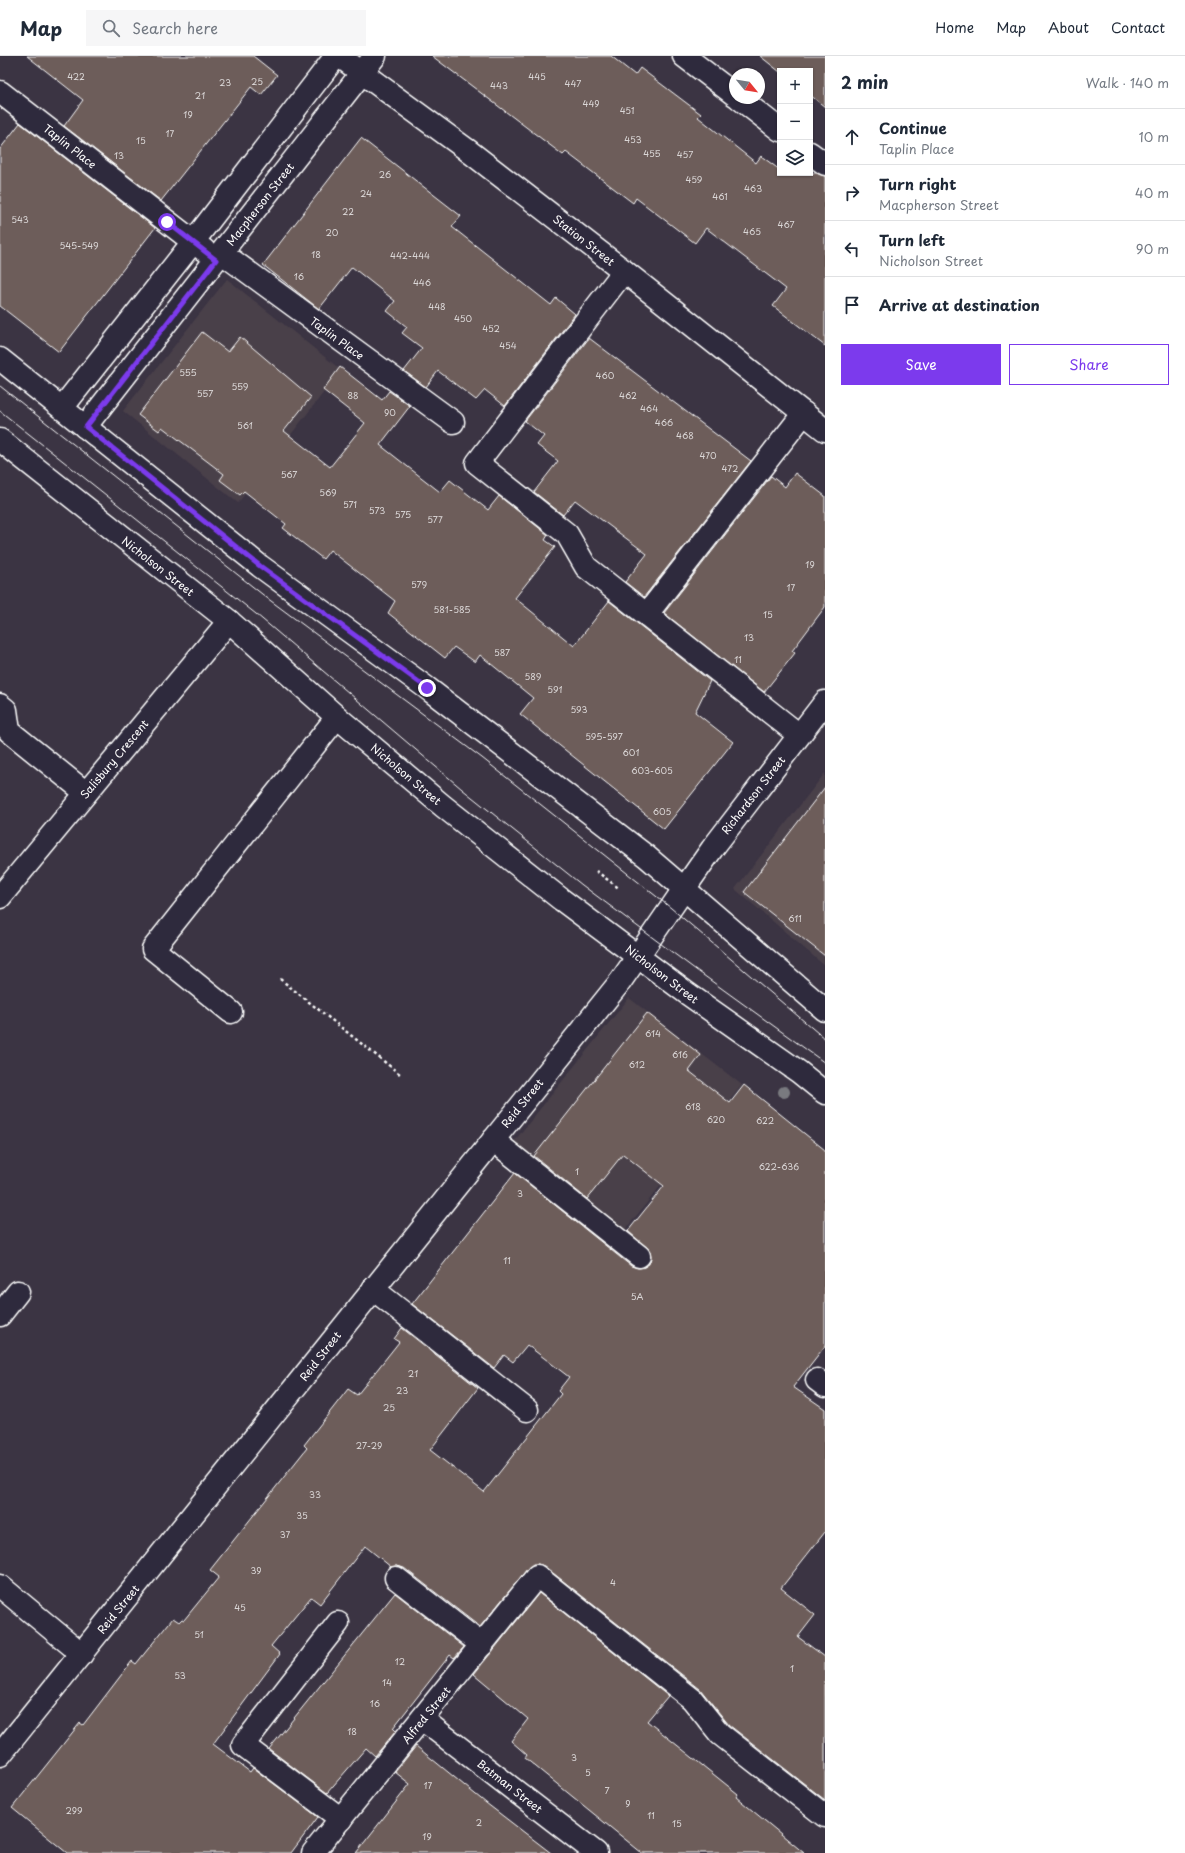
<!DOCTYPE html>
<meta charset="utf-8">
<style>
body{margin:0;font-family:"Playpen Sans",sans-serif;background:#f6f6f7;color:#1f2937}
.controls{position:absolute;right:12px;top:12px;display:grid;overflow:hidden;border-radius:0px;box-shadow:0 1px 3px #0004}
.controls button{width:36px;height:36px;display:grid;place-items:center;padding:0;border:0;border-bottom:1px solid #e0e1e3;background:#fff;color:#1f2937;font:20px sans-serif}
.compass{position:absolute;left:729px;top:12px;width:36px;height:36px;border-radius:50%;background:#fff;box-shadow:0 1px 3px #0004;rotate:120deg}
.stop{position:absolute;width:12px;height:12px;margin:-9px;border:3px solid #7c3aed;border-radius:50%;background:#fff}
.stop.end{background:#7c3aed;border-color:#fff;box-shadow:0 1px 4px #0008}
.list{margin:0;padding:0;list-style:none}
h2{display:flex;justify-content:space-between;align-items:center;height:52px;margin:0;padding:0 16px;font-size:17px}
h2 small{font-size:13px;font-weight:400;color:#747a83}
.list li{display:grid;grid-template-columns:26px 1fr auto;gap:12px;align-items:center;box-sizing:border-box;height:56px;padding:0 16px;border-top:1px solid #e0e1e3}
.list b{display:block;font-size:15px;white-space:nowrap}
.list p{margin:0;font-size:13px;white-space:nowrap;color:#747a83}
.list em{font-size:13px;font-style:normal;color:#747a83}
.actions{display:flex;gap:8px;padding:12px 16px}
.actions a{flex:1;padding:9px 0;border:1px solid #7c3aed;border-radius:0px;text-align:center;font-size:14px;color:#7c3aed}
.actions .main{background:#7c3aed;color:#fff}
.icon{flex:none;width:22px;height:22px;fill:none;stroke:currentColor;stroke-width:2;stroke-linecap:round;stroke-linejoin:round}
.map{position:relative;flex:none;width:825px;height:1797px;overflow:hidden}
header{display:flex;align-items:center;gap:24px;box-sizing:border-box;height:56px;padding:0 20px;background:#fff;border-bottom:1px solid #e0e1e3}
header strong{font-size:19px}
nav{display:flex;gap:22px;margin-inline-start:auto;font-size:14px}
.search{width:280px;height:36px;background:#f6f6f7;display:flex;align-items:center;gap:10px;box-sizing:border-box;padding:0 14px;border-radius:0px;color:#747a83;font-size:15px}
main{display:flex}
aside{flex:1;background:#fff}
.map>svg:first-child{display:block}
.built{fill:#4a404a}
.building{fill:#6d5d5a;stroke:#fff}
.lines{fill:none;stroke-linecap:round;stroke-linejoin:round}
.minor-casing{stroke:#fff;stroke-width:25}
.major-casing{stroke:#fff;stroke-width:25}
.path{stroke:#fff;stroke-width:2.5;stroke-dasharray:3 3;stroke-linecap:butt}
.minor{stroke:#2f2a3d;stroke-width:22}
.major{stroke:#2f2a3d;stroke-width:22}
.tram{stroke:#fff;stroke-width:1}
.tree{fill:#797a7f}
.route{stroke:#7c3aed;stroke-width:5}
.labels{text-anchor:middle;dominant-baseline:central;stroke-width:3;stroke-linejoin:round;paint-order:stroke}
.number-label{font-size:9px;fill:#dad6d6}
.street-label{font-size:11px;fill:#fff;stroke:#2f2a3d}
</style>
<header>
<strong>Map</strong>
<div class="search"><svg class="icon" aria-label="search" viewBox="0 0 24 24"><circle cx="10" cy="10" r="6"/><path d="M15 15l6 6"/></svg>Search here</div>
<nav><a>Home</a><a>Map</a><a>About</a><a>Contact</a></nav>
</header>
<main>
<div class="map">
<svg width="825" height="1797" viewBox="0 0 825 1797">
<rect width="100%" height="100%" fill="#3b3443"/>
<filter id="ink" filterUnits="userSpaceOnUse"><feTurbulence type="fractalNoise" baseFrequency=".025" numOctaves="2"/><feDisplacementMap in="SourceGraphic" scale="8" xChannelSelector="R" yChannelSelector="G"/><feConvolveMatrix kernelMatrix="1 2 1 2 8 2 1 2 1" color-interpolation-filters="sRGB"/></filter>
<g filter="url(#ink)">
<!-- built -->
<g class="built">
<polygon points="227,223 341,314 238,447 123,355"/>
<polygon points="825,717 825,910 735,833"/>
<polygon points="629,942 742,1029 612,1190 500,1103"/>
</g>
<!-- building -->
<g class="building">
<polygon points="27,0 253,0 277,19 261,39 251,31 161,145 64,70 83,44"/>
<polygon points="432,0 611,0 635,19 640,12 701,58 698,61 756,107 761,100 780,114 780,117 816,117 825,120 825,290 773,250 786,233 706,172 695,187 636,142 633,147 566,96 563,99"/>
<polygon points="760,0 825,0 825,51 810,39 810,15 780,16"/>
<polygon points="20,67 155,172 59,296 0,250 0,93"/>
<polygon points="361,82 461,160 452,171 551,249 556,242 575,258 505,350 485,334 476,344 438,315 426,331 404,315 422,292 402,277 407,271 387,255 395,245 352,211 319,253 263,209"/>
<polygon points="202,276 228,296 240,281 311,341 284,375 330,411 365,367 323,334 340,311 382,344 389,335 410,350 380,389 440,436 450,424 488,454 499,440 548,479 545,484 555,491 515,542 574,590 609,545 710,625 695,656 733,686 664,773 520,658 533,642 480,599 475,606 454,591 445,602 388,557 395,545 330,494 323,503 283,472 286,468 244,435 240,439 220,424 224,418 162,371 159,375 138,359"/>
<polygon points="589,282 751,405 644,541 625,526 647,498 575,444 563,459 534,436 558,405 537,389 544,380 525,365"/>
<polygon points="795,417 825,440 825,551 792,595 795,597 764,636 664,557 771,420 785,431"/>
<polygon points="825,731 825,900 744,836"/>
<polygon points="647,957 701,999 689,1015 730,1047 744,1029 825,1094 825,1290 793,1331 825,1353 825,1476 781,1532 815,1559 798,1581 825,1601 825,1744 729,1669 700,1633 544,1510 538,1508 533,1508 528,1512 480,1571 404,1512 397,1510 391,1511 365,1490 320,1548 311,1541 271,1590 280,1598 213,1688 250,1716 253,1712 318,1761 291,1797 67,1797 12,1752 80,1667 83,1669 132,1605 136,1608 173,1562 179,1566 182,1563 184,1564 219,1521 210,1514 307,1392 304,1389 348,1333 357,1339 399,1286 394,1283 402,1272 478,1332 430,1394 484,1436 561,1338 558,1335 569,1321 527,1289 513,1306 504,1299 494,1312 412,1248 515,1117 631,1210 638,1212 644,1211 649,1208 651,1202 650,1195 628,1175 664,1130 623,1098 587,1143 534,1100"/>
<polygon points="395,1537 464,1591 454,1602 450,1599 393,1672 396,1675 375,1700 366,1692 327,1737 269,1693"/>
<polygon points="539,1537 668,1640 647,1665 738,1738 736,1741 804,1797 642,1797 525,1702 527,1699 511,1685 528,1663 474,1618"/>
<polygon points="416,1690 486,1747 551,1797 356,1797 410,1728 395,1716"/>
</g>
<g class="lines">
<!-- minor casing -->
<g class="minor-casing">
<g id="minor">
<polyline points="339,0 466,93 624,215 825,374"/>
<polyline points="684,0 735,39"/>
<polyline points="0,36 204,194"/>
<polyline points="739,42 780,74"/>
<polyline points="810,97 825,108"/>
<polyline points="222,197 453,366"/>
<polyline points="624,215 477,407 567,478 586,511 799,679"/>
<polyline points="62,352 193,186 336,0"/>
<polyline points="85,371 375,0"/>
<polyline points="647,558 804,357"/>
<polyline points="0,649 6,654 9,675 86,737"/>
<polyline points="684,833 712,793 825,646"/>
<polyline points="0,841 229,565"/>
<polyline points="231,956 153,893 337,661"/>
<polyline points="493,1084 639,1200"/>
<polyline points="373,1233 527,1354"/>
<polyline points="0,1259 18,1236"/>
<polyline points="817,1324 825,1330"/>
<polyline points="396,1522 482,1589"/>
<polyline points="0,1530 82,1598"/>
<polyline points="338,1567 243,1689 341,1763"/>
<polyline points="422,1663 596,1797"/>
<polyline points="0,1699 620,926 638,900"/>
<polyline points="313,1797 537,1520 692,1643 720,1678 825,1760"/>
</g>
</g>
<!-- major casing -->
<g class="major-casing">
<g id="major">
<polyline points="0,303 260,510 427,632 646,800 825,954"/>
<polyline points="0,384 229,565 337,661 443,750 562,844 688,938 799,1016 825,1037"/>
<polyline points="638,900 684,833"/>
</g>
</g>
<!-- path -->
<g class="path">
<polyline points="596,815 620,833"/>
<polyline points="280,923 401,1019"/>
</g>
<!-- minor -->
<use href="#minor" class="minor"/>
<!-- major -->
<use href="#major" class="major"/>
<!-- tram -->
<g class="tram">
<polyline points="0,330 267,542 482,702 671,852 825,983"/>
<polyline points="0,355 256,558 462,733 582,829 692,911 825,1007"/>
</g>
</g>
<!-- trees -->
<circle class="tree" cx="784" cy="1036" r="6"/>
</g>
<g class="lines" filter="url(#ink)">
<!-- route -->
<polyline class="route" points="167,166 216,204 86,371 260,510 427,632"/>
</g>
<g class="labels">
<!-- number labels -->
<g class="number-label">
<text x="76" y="20">422</text>
<text x="537" y="20">445</text>
<text x="257" y="25">25</text>
<text x="225" y="26">23</text>
<text x="573" y="27">447</text>
<text x="499" y="29">443</text>
<text x="200" y="39">21</text>
<text x="591" y="47">449</text>
<text x="627" y="54">451</text>
<text x="188" y="58">19</text>
<text x="170" y="77">17</text>
<text x="633" y="83">453</text>
<text x="141" y="84">15</text>
<text x="652" y="97">455</text>
<text x="685" y="98">457</text>
<text x="119" y="99">13</text>
<text x="385" y="118">26</text>
<text x="694" y="123">459</text>
<text x="753" y="132">463</text>
<text x="366" y="137">24</text>
<text x="720" y="140">461</text>
<text x="348" y="155">22</text>
<text x="20" y="163">543</text>
<text x="786" y="168">467</text>
<text x="752" y="175">465</text>
<text x="332" y="176">20</text>
<text x="79" y="189">545-549</text>
<text x="316" y="198">18</text>
<text x="410" y="199">442-444</text>
<text x="299" y="220">16</text>
<text x="422" y="226">446</text>
<text x="437" y="250">448</text>
<text x="463" y="262">450</text>
<text x="491" y="272">452</text>
<text x="508" y="289">454</text>
<text x="188" y="316">555</text>
<text x="605" y="319">460</text>
<text x="240" y="330">559</text>
<text x="205" y="337">557</text>
<text x="353" y="339">88</text>
<text x="628" y="339">462</text>
<text x="649" y="352">464</text>
<text x="390" y="356">90</text>
<text x="664" y="366">466</text>
<text x="245" y="369">561</text>
<text x="685" y="379">468</text>
<text x="708" y="399">470</text>
<text x="730" y="412">472</text>
<text x="289" y="418">567</text>
<text x="328" y="436">569</text>
<text x="350" y="448">571</text>
<text x="377" y="454">573</text>
<text x="403" y="458">575</text>
<text x="435" y="463">577</text>
<text x="810" y="508">19</text>
<text x="419" y="528">579</text>
<text x="791" y="531">17</text>
<text x="452" y="553">581-585</text>
<text x="768" y="558">15</text>
<text x="749" y="581">13</text>
<text x="502" y="596">587</text>
<text x="738" y="603">11</text>
<text x="533" y="620">589</text>
<text x="555" y="633">591</text>
<text x="579" y="653">593</text>
<text x="604" y="680">595-597</text>
<text x="631" y="696">601</text>
<text x="652" y="714">603-605</text>
<text x="662" y="755">605</text>
<text x="795" y="862">611</text>
<text x="653" y="977">614</text>
<text x="680" y="998">616</text>
<text x="637" y="1008">612</text>
<text x="693" y="1050">618</text>
<text x="716" y="1063">620</text>
<text x="765" y="1064">622</text>
<text x="779" y="1110">622-636</text>
<text x="577" y="1115">1</text>
<text x="520" y="1137">3</text>
<text x="507" y="1204">11</text>
<text x="637" y="1240">5A</text>
<text x="413" y="1317">21</text>
<text x="402" y="1334">23</text>
<text x="389" y="1351">25</text>
<text x="369" y="1389">27-29</text>
<text x="315" y="1438">33</text>
<text x="302" y="1459">35</text>
<text x="285" y="1478">37</text>
<text x="256" y="1514">39</text>
<text x="613" y="1526">4</text>
<text x="240" y="1551">45</text>
<text x="199" y="1578">51</text>
<text x="400" y="1605">12</text>
<text x="792" y="1612">1</text>
<text x="180" y="1619">53</text>
<text x="387" y="1626">14</text>
<text x="375" y="1647">16</text>
<text x="352" y="1675">18</text>
<text x="574" y="1701">3</text>
<text x="588" y="1716">5</text>
<text x="428" y="1729">17</text>
<text x="607" y="1734">7</text>
<text x="628" y="1747">9</text>
<text x="74" y="1754">299</text>
<text x="651" y="1759">11</text>
<text x="479" y="1766">2</text>
<text x="677" y="1767">15</text>
<text x="427" y="1780">19</text>
</g>
<!-- street labels -->
<g class="street-label">
<text transform="translate(70 90) rotate(38)">Taplin Place</text>
<text transform="translate(260 148) rotate(-52)">Macpherson Street</text>
<text transform="translate(584 184) rotate(38)">Station Street</text>
<text transform="translate(337 282) rotate(36)">Taplin Place</text>
<text transform="translate(158 510) rotate(38)">Nicholson Street</text>
<text transform="translate(114 703) rotate(-50)">Salisbury Crescent</text>
<text transform="translate(406 718) rotate(40)">Nicholson Street</text>
<text transform="translate(753 739) rotate(-52)">Richardson Street</text>
<text transform="translate(662 918) rotate(37)">Nicholson Street</text>
<text transform="translate(522 1047) rotate(-51)">Reid Street</text>
<text transform="translate(320 1300) rotate(-52)">Reid Street</text>
<text transform="translate(118 1553) rotate(-51)">Reid Street</text>
<text transform="translate(426 1659) rotate(-51)">Alfred Street</text>
<text transform="translate(510 1730) rotate(38)">Batman Street</text>
</g>
</g>
</svg>
<div class="controls">
<button>+</button>
<button>−</button>
<button><svg class="icon" aria-label="layers" viewBox="0 0 24 24"><path d="M12 4l9 5-9 5-9-5zM3 14l9 5 9-5"/></svg></button>
</div>
<svg class="compass" viewBox="-18 -18 36 36"><path d="M0-13l5 13h-10z" fill="#e53935"/><path d="M0 13l5-13h-10z" fill="#747a83"/></svg>
<div class="stop" style="left:167px;top:166px"></div>
<div class="stop end" style="left:427px;top:632px"></div>
</div>
<aside>
<h2>2 min<small>Walk · 140 m</small></h2>
<ul class="list">
<li><svg class="icon" aria-label="ahead" viewBox="0 0 24 24"><path d="M12 20V5M6 11l6-6 6 6"/></svg><div><b>Continue</b><p>Taplin Place</p></div><em>10 m</em></li>
<li><svg class="icon" aria-label="right" viewBox="0 0 24 24"><path d="M7 20v-9h11M14 6l5 5-5 5"/></svg><div><b>Turn right</b><p>Macpherson Street</p></div><em>40 m</em></li>
<li><svg class="icon" aria-label="left" viewBox="0 0 24 24"><path d="M17 20v-9H6M10 6l-5 5 5 5"/></svg><div><b>Turn left</b><p>Nicholson Street</p></div><em>90 m</em></li>
<li><svg class="icon" aria-label="arrive" viewBox="0 0 24 24"><path d="M6 21V4h12l-3 4 3 4H6"/></svg><div><b>Arrive at destination</b></div></li>
</ul>
<div class="actions"><a class="main">Save</a><a>Share</a></div>
</aside>
</main>
